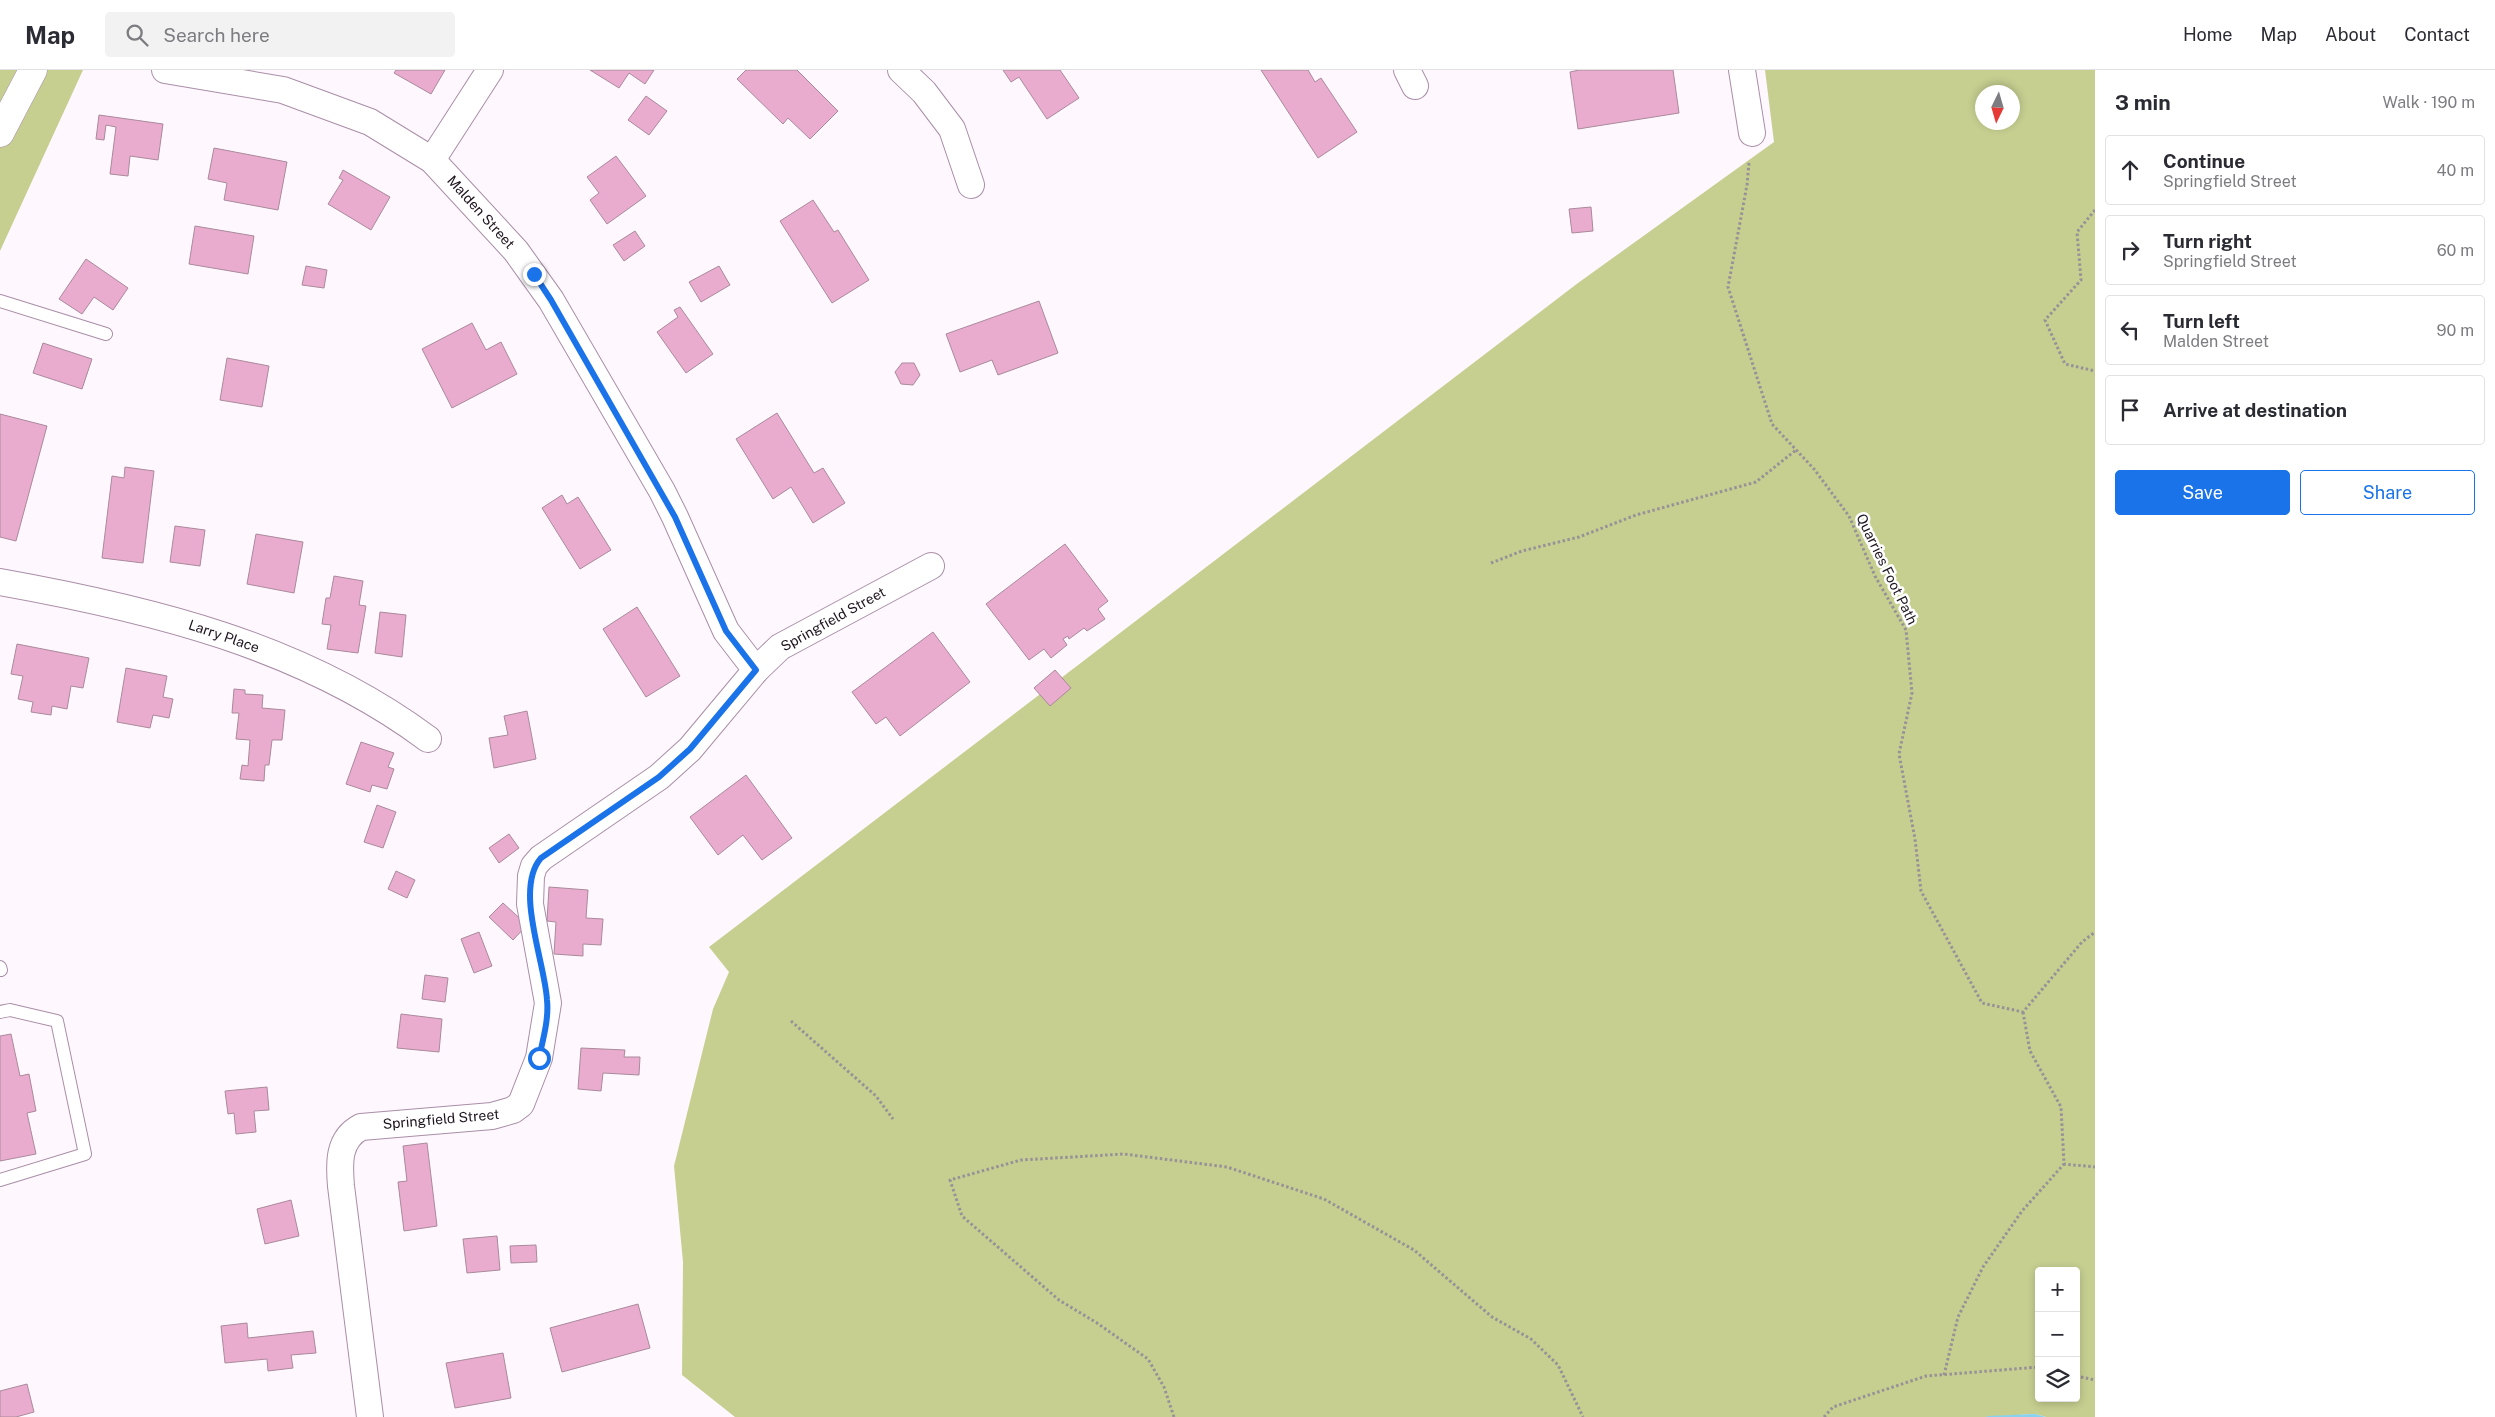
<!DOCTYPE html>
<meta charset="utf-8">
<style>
body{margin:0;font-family:"Public Sans",sans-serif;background:#f2f2f3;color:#2b2b33}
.controls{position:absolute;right:15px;bottom:15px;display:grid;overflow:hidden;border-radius:5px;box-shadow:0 2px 8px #0003}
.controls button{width:45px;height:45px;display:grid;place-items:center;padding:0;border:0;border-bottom:1px solid #e1e1e2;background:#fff;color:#2b2b33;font:25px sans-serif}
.compass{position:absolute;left:1975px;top:15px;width:45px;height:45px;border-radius:50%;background:#fff;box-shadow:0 2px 8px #0003;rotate:185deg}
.stop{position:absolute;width:15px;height:15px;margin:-11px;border:4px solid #1a73e8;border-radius:50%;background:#fff}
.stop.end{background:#1a73e8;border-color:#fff;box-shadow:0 1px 5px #0008}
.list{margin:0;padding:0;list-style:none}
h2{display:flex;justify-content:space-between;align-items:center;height:65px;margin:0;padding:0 20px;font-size:21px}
h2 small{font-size:16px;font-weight:400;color:#7c7c81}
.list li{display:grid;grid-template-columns:32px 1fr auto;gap:15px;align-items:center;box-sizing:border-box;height:70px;margin:0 10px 10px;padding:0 10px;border:1px solid #e1e1e2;border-radius:5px}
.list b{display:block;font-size:19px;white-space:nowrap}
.list p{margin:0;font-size:16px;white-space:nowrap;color:#7c7c81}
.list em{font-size:16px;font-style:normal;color:#7c7c81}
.actions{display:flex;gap:10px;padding:15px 20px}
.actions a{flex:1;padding:11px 0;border:1px solid #1a73e8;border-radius:5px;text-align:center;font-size:18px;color:#1a73e8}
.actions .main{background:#1a73e8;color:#fff}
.icon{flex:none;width:28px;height:28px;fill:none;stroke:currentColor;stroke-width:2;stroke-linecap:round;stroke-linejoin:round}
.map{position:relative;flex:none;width:2095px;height:1347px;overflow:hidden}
header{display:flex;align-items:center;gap:30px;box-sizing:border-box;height:70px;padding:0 25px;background:#fff;border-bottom:1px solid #e1e1e2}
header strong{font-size:24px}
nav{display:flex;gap:28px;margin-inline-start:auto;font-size:18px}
.search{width:350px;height:45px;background:#f2f2f3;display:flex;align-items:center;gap:12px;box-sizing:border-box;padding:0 18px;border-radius:5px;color:#7c7c81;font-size:19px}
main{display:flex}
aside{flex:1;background:#fff}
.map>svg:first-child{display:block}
.forest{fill:#c6cf90;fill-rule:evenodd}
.water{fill:#88d2ef}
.building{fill:#e9accf;stroke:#aa899b}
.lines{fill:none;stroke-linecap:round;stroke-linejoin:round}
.service-casing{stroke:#a98ea7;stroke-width:14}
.minor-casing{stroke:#a98ea7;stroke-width:28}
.tertiary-casing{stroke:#a98ea7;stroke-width:29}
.path{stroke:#989198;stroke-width:3;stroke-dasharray:2.5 2.5;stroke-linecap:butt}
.service{stroke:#fff;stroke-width:12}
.minor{stroke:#fff;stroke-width:26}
.tertiary{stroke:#fff;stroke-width:28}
.route{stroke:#1a73e8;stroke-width:6}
.labels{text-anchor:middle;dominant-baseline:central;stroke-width:5;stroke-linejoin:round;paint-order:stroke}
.street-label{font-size:14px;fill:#1e141e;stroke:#fff}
</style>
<header>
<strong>Map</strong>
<div class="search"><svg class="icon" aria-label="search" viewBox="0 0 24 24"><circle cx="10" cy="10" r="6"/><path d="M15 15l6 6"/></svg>Search here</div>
<nav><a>Home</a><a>Map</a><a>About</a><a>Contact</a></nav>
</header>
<main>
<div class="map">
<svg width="2095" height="1347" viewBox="0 0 2095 1347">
<rect width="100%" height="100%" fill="#fef8fe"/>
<!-- forest -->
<g class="forest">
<polygon points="0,0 83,0 0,181"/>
<path d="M1765 0H2095V1347H2046L2035 1344 1986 1347H735L682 1305 683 1192 674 1096 713 939 729 902 709 877 1578 213 1774 72ZM1982 22H2012V52H1982ZM2039 1201H2076V1328H2039Z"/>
</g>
<!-- water -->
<polygon class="water" points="2035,1344 2046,1347 1986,1347 1988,1346"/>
<!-- building -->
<g class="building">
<polygon points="396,0 445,0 431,24 394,3"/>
<polygon points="590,0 654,0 645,14 629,3 619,18"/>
<polygon points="746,0 797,0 838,41 810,69 788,48 783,54 737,9"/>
<polygon points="1003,0 1060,0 1079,28 1047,49 1019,7 1011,12"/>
<polygon points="1261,0 1308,0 1315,12 1321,8 1357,62 1318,88"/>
<polygon points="1579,0 1673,0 1679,43 1578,59 1570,2"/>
<polygon points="646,26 667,41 649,65 628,50"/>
<polygon points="99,45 163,54 158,90 130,86 128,106 110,104 116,57 106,55 104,70 96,69"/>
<polygon points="214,78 287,92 278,140 224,130 227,113 208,109"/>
<polygon points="616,86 646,126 607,154 590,130 599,123 587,107"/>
<polygon points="343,100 390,127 371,160 328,134 343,110 339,108"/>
<polygon points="813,130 834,162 838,160 869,210 832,233 780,151"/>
<polygon points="1591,137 1593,161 1572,163 1569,139"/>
<polygon points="195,156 254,166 248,204 189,194"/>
<polygon points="635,161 645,176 624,191 613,175"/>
<polygon points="86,189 128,218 113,240 94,227 82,244 59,229"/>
<polygon points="306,196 327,200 324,218 302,215"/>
<polygon points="719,196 730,215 701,232 689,212"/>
<polygon points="1039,231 1058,283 998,305 992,290 960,302 946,264"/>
<polygon points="680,237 713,284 686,303 657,262 678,247 674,240"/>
<polygon points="472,253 486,280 501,272 517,304 452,338 422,279"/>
<polygon points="43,273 92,289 82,319 33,303"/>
<polygon points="227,288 269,296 262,337 220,330"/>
<polygon points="902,293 914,293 920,305 913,315 901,314 895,302"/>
<polygon points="777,343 814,403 823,398 845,433 813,453 791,417 773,429 736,369"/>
<polygon points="0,344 47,356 16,471 0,467"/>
<polygon points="125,397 154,401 143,493 102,488 112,406 124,408"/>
<polygon points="562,425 567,434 578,427 611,480 580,499 542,438"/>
<polygon points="175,456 205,460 200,496 170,492"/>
<polygon points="256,464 303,472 294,523 247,514"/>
<polygon points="1065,474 1108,531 1098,539 1105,549 1087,561 1084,558 1069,569 1068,566 1063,569 1067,575 1051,588 1044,579 1029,590 986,534"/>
<polygon points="334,506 363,511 359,535 366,536 358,583 327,579 331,555 322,554 326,528 330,528"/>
<polygon points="637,537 680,606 646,627 603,559"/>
<polygon points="380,542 406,545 402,587 375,583"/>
<polygon points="933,562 970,612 900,666 886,647 876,654 852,622"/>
<polygon points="17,574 89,588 83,618 71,616 67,639 52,636 51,645 31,642 33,632 18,629 23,606 11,604"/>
<polygon points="126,598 167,606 163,627 173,629 169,648 153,645 150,658 117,652"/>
<polygon points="1055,600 1071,618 1050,636 1034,618"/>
<polygon points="234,619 245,620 245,624 263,625 262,638 285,640 282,670 272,670 269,695 265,695 264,711 240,709 242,695 248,696 250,670 236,669 239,643 232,643"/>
<polygon points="527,641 536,689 494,698 489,668 508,665 504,646"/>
<polygon points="361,672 394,683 388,697 394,699 387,719 372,715 370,722 346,714"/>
<polygon points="746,705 792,768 762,790 743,765 718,785 690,747"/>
<polygon points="377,735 396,742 383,778 364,772"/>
<polygon points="509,764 519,778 499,793 489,778"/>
<polygon points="396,801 415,810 407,828 388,819"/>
<polygon points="549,817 588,820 586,848 603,849 601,875 583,874 583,886 554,884 556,852 547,851"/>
<polygon points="503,833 527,855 513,870 489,847"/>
<polygon points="479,862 492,896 474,903 461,869"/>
<polygon points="425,905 448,908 445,932 422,929"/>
<polygon points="401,944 442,949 439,982 397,978"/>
<polygon points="11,964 20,1006 29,1004 36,1041 27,1043 36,1084 0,1091 0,966"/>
<polygon points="581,978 625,980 624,987 640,987 639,1005 603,1003 601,1021 578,1019"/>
<polygon points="267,1017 269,1040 254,1041 256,1062 236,1064 234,1043 228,1044 225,1021"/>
<polygon points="427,1073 437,1156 404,1161 398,1112 407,1111 403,1076"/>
<polygon points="291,1130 299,1166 265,1174 257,1139"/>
<polygon points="497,1166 500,1200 467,1203 463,1169"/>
<polygon points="536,1175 537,1192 511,1193 510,1176"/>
<polygon points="638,1234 650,1278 562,1302 550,1258"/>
<polygon points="247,1253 248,1268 313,1261 316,1283 291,1285 293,1298 268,1301 267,1289 225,1293 221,1256"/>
<polygon points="503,1283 511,1328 455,1338 446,1293"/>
<polygon points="27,1314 34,1342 16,1347 0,1347 0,1321"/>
</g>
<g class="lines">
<!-- service casing -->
<g class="service-casing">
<g id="service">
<polyline points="0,231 106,264"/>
<polyline points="0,897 1,900"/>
<polyline points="0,942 10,940 57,951 85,1084 0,1110"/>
</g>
</g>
<!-- minor casing -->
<g class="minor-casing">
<g id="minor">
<polyline points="165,0 283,20 370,52 432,90 516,181 551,230 662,421 675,447 726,561 756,600"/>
<polyline points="901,0 924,22 952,59 971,115"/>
<polyline points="1407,0 1415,16"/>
<polyline points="1742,0 1752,63"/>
<polyline points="432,90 490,0"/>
<path d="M0 512C151 539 303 576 428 669"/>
<path d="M370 1347 341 1116C339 1093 338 1069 361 1057L492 1046 513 1040 521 1034 539 988 548 933 530 834 531 806 534 796 541 788 659 707 690 679 756 600 780 577 931 496"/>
</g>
</g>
<!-- tertiary casing -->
<g class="tertiary-casing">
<polyline id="tertiary" points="0,63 33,0"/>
</g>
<!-- path -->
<g class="path">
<polyline points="1749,93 1747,115 1728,217 1772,354 1814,399 1849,446 1875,506 1906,560 1912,623 1899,684 1915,769 1921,821 1982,933 2023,942 2082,872 2095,862"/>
<polyline points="2095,140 2077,162 2081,210 2045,250 2065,294 2095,301"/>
<polyline points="1491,493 1522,481 1579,467 1636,445 1756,412 1796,380"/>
<polyline points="2023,942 2030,981 2061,1037 2064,1094 2095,1097"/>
<polyline points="791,951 876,1026 893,1049"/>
<polyline points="1944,1305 1958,1247 1983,1197 2022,1141 2064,1094"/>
<polyline points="2076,1306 2095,1310"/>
<polyline points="1174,1347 1164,1317 1148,1289 1097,1253 1059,1230 962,1146 950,1110 1021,1090 1124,1084 1227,1097 1324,1129 1414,1180 1492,1247 1531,1269 1558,1295 1583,1347"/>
<polyline points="1824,1347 1833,1337 1926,1306 2039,1297"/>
</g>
<!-- service -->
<use href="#service" class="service"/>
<!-- minor -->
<use href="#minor" class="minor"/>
<!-- tertiary -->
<use href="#tertiary" class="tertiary"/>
</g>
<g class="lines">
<!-- route -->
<path class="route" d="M534 204 551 230 675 447 726 561 756 600 690 679 659 707 541 788C514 819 545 892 547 930 549 949 543 969 539 988"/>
</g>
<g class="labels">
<!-- street labels -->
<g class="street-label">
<text transform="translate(481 142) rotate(48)">Malden Street</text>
<text transform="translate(1887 499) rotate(64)">Quarries Foot Path</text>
<text transform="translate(833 549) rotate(-29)">Springfield Street</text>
<text transform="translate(224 566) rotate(19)">Larry Place</text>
<text transform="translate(441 1049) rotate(-5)">Springfield Street</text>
</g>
</g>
</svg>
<div class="controls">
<button>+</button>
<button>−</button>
<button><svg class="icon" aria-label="layers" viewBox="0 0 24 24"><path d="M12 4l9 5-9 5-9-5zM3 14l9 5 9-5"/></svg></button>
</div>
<svg class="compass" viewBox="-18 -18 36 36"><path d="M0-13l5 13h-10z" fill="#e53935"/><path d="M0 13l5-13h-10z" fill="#7c7c81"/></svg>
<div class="stop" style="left:539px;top:988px"></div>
<div class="stop end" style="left:534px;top:204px"></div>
</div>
<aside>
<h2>3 min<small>Walk · 190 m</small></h2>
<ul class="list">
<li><svg class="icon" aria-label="ahead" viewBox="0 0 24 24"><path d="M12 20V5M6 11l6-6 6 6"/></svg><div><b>Continue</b><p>Springfield Street</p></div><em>40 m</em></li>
<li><svg class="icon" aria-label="right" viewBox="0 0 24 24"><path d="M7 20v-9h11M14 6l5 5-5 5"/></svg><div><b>Turn right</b><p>Springfield Street</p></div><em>60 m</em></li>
<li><svg class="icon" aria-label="left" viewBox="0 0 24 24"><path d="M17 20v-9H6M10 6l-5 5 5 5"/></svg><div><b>Turn left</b><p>Malden Street</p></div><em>90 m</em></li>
<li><svg class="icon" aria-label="arrive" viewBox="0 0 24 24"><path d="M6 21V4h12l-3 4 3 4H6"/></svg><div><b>Arrive at destination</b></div></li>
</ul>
<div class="actions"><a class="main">Save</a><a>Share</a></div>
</aside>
</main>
